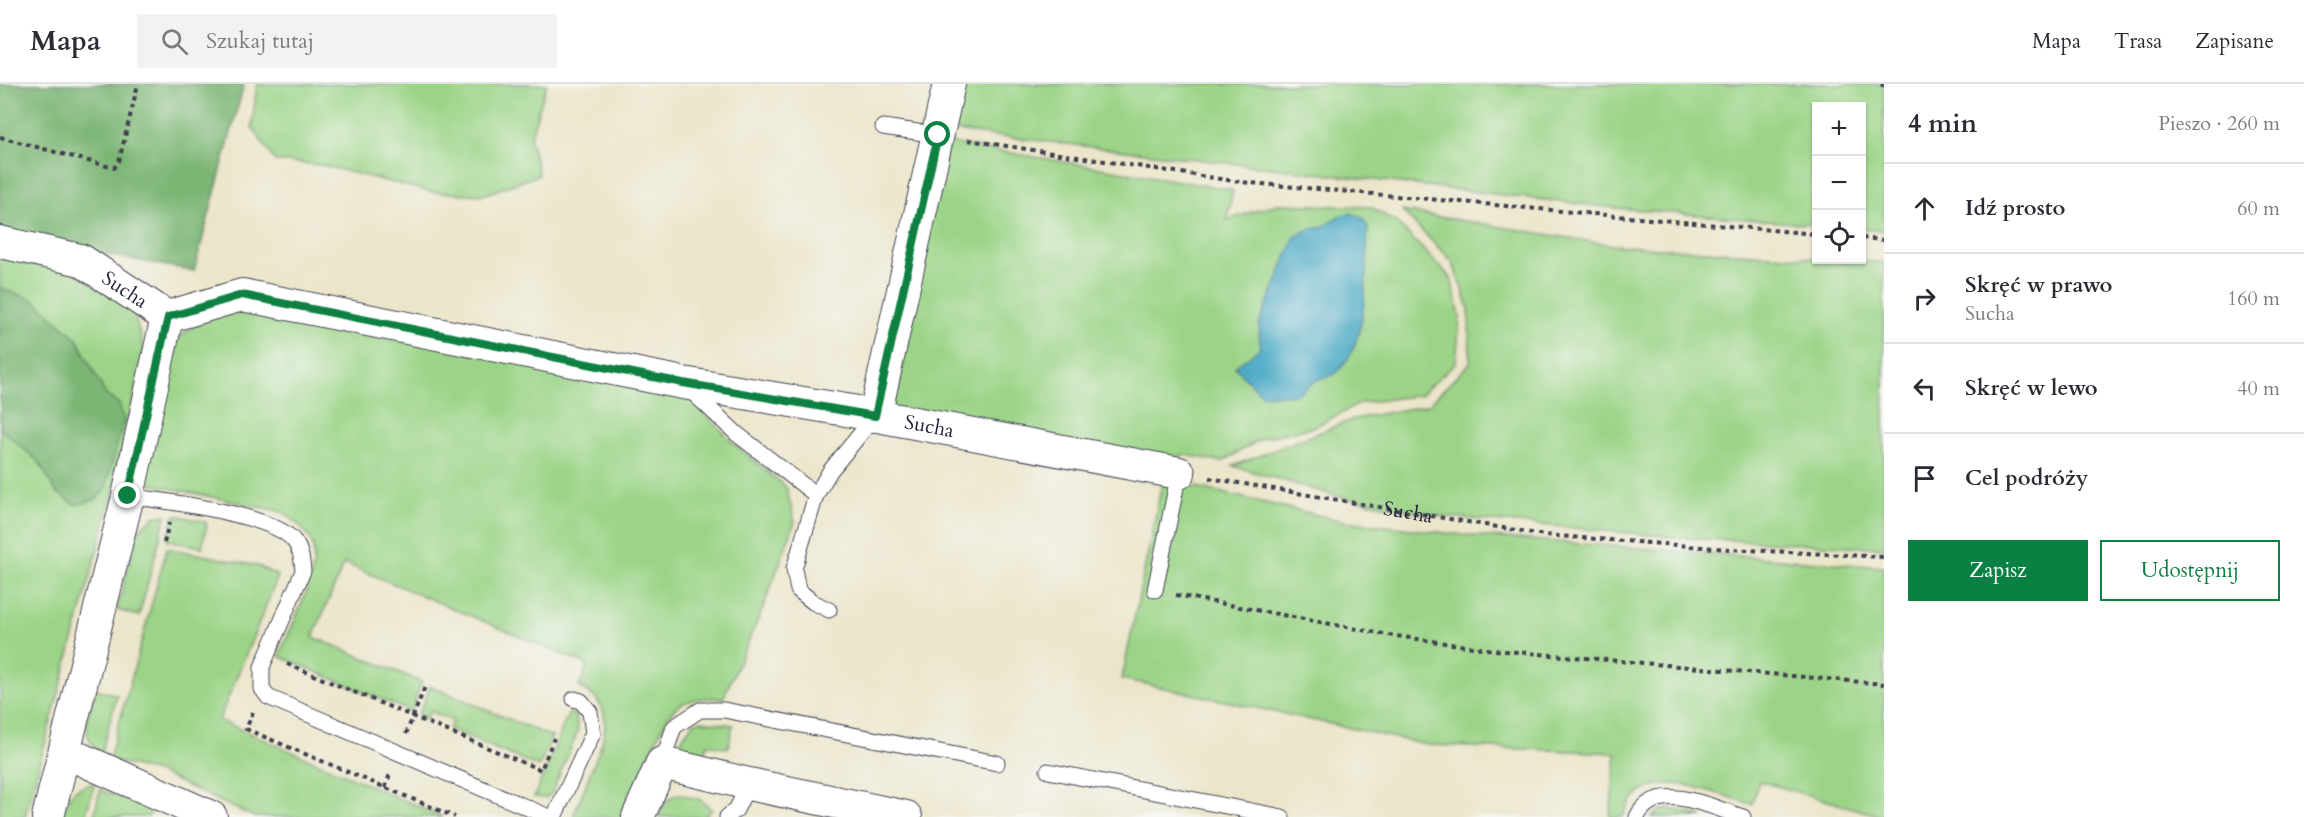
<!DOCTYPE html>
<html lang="pl">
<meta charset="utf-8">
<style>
body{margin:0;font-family:Cardo,serif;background:#f2f2f3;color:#2b2b33}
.controls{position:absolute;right:18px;top:18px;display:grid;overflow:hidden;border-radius:0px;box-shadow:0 2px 4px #0004}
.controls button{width:54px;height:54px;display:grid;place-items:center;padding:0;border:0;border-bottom:2px solid #e1e1e2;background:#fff;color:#2b2b33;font:30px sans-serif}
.stop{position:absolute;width:18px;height:18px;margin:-14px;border:4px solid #0b8043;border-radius:50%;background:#fff}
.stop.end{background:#0b8043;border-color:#fff;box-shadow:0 2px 6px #0008}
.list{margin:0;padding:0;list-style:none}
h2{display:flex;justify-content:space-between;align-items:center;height:78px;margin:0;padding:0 24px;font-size:26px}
h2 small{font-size:20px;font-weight:400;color:#7c7c81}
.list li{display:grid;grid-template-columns:39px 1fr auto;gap:18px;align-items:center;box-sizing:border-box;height:90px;padding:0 24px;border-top:2px solid #e1e1e2}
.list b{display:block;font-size:22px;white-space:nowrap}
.list p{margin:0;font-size:20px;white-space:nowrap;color:#7c7c81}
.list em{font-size:20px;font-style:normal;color:#7c7c81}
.actions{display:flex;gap:12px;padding:18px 24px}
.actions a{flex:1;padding:14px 0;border:2px solid #0b8043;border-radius:0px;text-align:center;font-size:21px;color:#0b8043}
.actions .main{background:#0b8043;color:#fff}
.icon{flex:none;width:33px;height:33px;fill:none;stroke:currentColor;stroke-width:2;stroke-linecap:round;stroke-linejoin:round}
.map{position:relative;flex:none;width:1884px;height:733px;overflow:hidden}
header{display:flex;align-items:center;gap:36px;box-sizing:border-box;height:84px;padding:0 30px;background:#fff;border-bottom:2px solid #e1e1e2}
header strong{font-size:28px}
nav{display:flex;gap:33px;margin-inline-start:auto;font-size:21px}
.search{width:420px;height:54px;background:#f2f2f3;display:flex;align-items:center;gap:15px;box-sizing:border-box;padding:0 21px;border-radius:0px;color:#7c7c81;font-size:22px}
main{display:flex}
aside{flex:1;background:#fff}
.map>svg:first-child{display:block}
.green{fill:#9bd487;stroke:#5e7b61;stroke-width:1.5}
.forest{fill:#7cb674;stroke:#4f6c58;stroke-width:1.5}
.water{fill:#46a8c5;stroke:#346580;stroke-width:1.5}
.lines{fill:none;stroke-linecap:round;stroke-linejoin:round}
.lane-casing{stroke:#403f50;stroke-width:17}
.street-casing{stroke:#403f50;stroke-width:34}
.path{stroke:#403f50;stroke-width:4;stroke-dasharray:4.5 4.5;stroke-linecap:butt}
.lane{stroke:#fff;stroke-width:15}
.street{stroke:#fff;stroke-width:32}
.route{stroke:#0b8043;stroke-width:8}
.labels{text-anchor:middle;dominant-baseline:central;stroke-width:4.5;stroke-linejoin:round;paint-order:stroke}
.street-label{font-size:20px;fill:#22223b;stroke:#f6f6f2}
</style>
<header>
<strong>Mapa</strong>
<div class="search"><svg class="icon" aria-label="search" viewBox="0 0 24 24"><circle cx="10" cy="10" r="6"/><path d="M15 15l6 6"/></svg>Szukaj tutaj</div>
<nav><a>Mapa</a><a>Trasa</a><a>Zapisane</a></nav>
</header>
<main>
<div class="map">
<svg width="1884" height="733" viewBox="0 0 1884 733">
<rect width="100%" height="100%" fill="#f6f6f2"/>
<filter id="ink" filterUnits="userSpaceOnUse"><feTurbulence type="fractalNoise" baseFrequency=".0167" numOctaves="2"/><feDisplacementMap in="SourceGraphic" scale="12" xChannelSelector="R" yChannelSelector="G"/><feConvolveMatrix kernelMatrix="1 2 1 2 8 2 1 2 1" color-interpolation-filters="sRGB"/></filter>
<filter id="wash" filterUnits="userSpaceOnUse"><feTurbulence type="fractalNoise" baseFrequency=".008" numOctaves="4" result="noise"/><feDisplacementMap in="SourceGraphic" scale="24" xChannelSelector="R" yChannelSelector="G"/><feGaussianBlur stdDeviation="1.35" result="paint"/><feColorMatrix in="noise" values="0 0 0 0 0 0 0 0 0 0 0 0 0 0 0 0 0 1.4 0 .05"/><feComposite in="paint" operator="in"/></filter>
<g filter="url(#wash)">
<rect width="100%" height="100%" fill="#ebe5c9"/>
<!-- green -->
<g class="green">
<polygon points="257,0 547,0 530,54 539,91 483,111 431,108 321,81 275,77 252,43"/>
<polygon points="959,0 1884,0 1884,147 1862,145 1862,22 1816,22 1816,141 1605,123 948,46"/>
<polygon points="945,58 1233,106 1227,136 1277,120 1371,123 1396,138 1451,194 1460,232 1456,279 1420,311 1361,319 1314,343 1262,354 1222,378 1182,370 1179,381 883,325"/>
<polygon points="1402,127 1612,161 1816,174 1816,176 1884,178 1884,464 1686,454 1438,432 1337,412 1233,382 1354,335 1428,321 1470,279 1469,224 1452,177"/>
<polygon points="0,168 62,180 133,226 144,264 113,409 25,733 0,733"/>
<path d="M245 220 685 307 734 360 786 403 795 438 761 529 723 614C707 614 693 613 678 622 662 632 632 712 623 733H573C579 717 586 701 592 684 605 654 618 621 579 603L588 581 344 479 313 553 422 598 411 628 279 572C289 547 320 488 313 463 310 449 294 436 283 428L140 398 176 256 206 233Z"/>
<path d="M1163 395 1343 437 1464 451 1884 483V733L1759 697 1752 720C1711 709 1644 675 1623 733H1610L1616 669 1428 661 1122 595Z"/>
<polygon points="166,431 139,532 117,526 138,447 154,433"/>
<polygon points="175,431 205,438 207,441 202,463 167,456"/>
<polygon points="167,464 258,482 278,492 219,636 443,733 254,733 157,688 109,676"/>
<polygon points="430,602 552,653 539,683 449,645 453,637 430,627 426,635 418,632"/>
<path d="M96 605 117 611 101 670C77 648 88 633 96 605Z"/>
<polygon points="569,628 576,632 578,647 552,709 546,714 534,713"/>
<path d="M700 637 733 641 728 664 707 660 702 680 679 671C677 657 686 649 694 638Z"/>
<path d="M95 699 85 733H61C69 711 70 704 95 699Z"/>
<polygon points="100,706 154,723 149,733 94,733"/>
<path d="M679 710 701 716 712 726 703 733H658C663 721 667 714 679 710Z"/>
<polygon points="1672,725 1703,733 1652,733 1661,726"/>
</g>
<!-- forest -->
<g class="forest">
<polygon points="0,0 244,0 194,187 0,151"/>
<polygon points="0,204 34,216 77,255 106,311 119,320 124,336 105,406 95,416 76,421 56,408 39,378 0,344"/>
</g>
<!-- water -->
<path class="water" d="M1350 129 1362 133 1368 143C1365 187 1371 259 1335 290 1330 294 1323 293 1317 296 1310 299 1305 306 1298 309 1289 313 1272 310 1261 310L1235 283 1260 264 1259 240 1295 152 1307 146 1322 143 1339 132Z"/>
</g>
<g filter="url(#ink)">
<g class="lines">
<!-- lane casing -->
<g class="lane-casing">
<g id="lane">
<polyline points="883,43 938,51"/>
<polyline points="690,306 737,350 816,411"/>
<path d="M128 412C163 417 274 430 294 457 301 466 302 476 303 487L262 583V605L268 613 549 733"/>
<polyline points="1155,506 1179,389"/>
<polyline points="829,526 813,518 798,506 794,485 816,411 830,387 875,332"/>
<polyline points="662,679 674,643 700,626 724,626 997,679"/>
<polyline points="1048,687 1282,733"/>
<polyline points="554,733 593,649 590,628 581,617 574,615"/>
<polyline points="727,733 736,726 749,700"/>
<path d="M1637 733C1656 694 1712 724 1743 733"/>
</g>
</g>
<!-- street casing -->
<g class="street-casing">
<g id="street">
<path id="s2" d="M0 158 81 176 167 233 242 211 683 299 846 326 1179 389"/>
<polyline points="875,332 949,0"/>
<polyline points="65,668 211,733"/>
<polyline points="48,733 128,412 167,233"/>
<polyline points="638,733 662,679 749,700 906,733"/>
</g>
</g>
<!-- path -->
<g class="path">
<polyline points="1881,0 1884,2"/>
<polyline points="0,53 114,84 119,77 138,0"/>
<polyline points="968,56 1240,98 1816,150"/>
<polyline points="1862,154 1884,156"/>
<path id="s1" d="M1209 394 1544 451 1729 465 1884 473"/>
<polyline points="164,459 169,439"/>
<polyline points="1176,511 1389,551 1494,566 1884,600"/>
<polyline points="287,580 541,686 554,654"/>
<polyline points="253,628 246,645 455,733"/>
<polyline points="406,650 426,600"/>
<polyline points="385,704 390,690"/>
</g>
<!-- lane -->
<use href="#lane" class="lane"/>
<!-- street -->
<use href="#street" class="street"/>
</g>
</g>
<g class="lines" filter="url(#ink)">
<!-- route -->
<polyline class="route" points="128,412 168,233 242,211 683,299 875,332 938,51"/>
</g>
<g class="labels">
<!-- street labels -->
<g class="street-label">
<text stroke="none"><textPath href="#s2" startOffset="136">Sucha</textPath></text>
<text stroke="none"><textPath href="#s2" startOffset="964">Sucha</textPath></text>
<text stroke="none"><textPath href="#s1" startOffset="202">Sucha</textPath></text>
</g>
</g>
</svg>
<div class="controls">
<button>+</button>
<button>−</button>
<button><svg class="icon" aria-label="locate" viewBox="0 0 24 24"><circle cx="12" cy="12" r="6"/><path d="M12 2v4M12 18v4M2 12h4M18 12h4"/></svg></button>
</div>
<div class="stop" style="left:938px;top:51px"></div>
<div class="stop end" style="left:128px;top:412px"></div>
</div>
<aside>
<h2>4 min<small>Pieszo · 260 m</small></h2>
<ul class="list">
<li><svg class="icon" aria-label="ahead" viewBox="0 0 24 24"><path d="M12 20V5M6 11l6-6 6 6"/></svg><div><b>Idź prosto</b></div><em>60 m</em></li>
<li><svg class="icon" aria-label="right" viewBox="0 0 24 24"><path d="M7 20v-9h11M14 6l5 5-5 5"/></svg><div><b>Skręć w prawo</b><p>Sucha</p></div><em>160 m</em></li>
<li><svg class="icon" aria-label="left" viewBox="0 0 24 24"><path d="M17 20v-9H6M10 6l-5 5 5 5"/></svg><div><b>Skręć w lewo</b></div><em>40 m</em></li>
<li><svg class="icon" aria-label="arrive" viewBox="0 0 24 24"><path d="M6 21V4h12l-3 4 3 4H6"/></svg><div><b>Cel podróży</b></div></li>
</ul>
<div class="actions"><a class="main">Zapisz</a><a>Udostępnij</a></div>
</aside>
</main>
